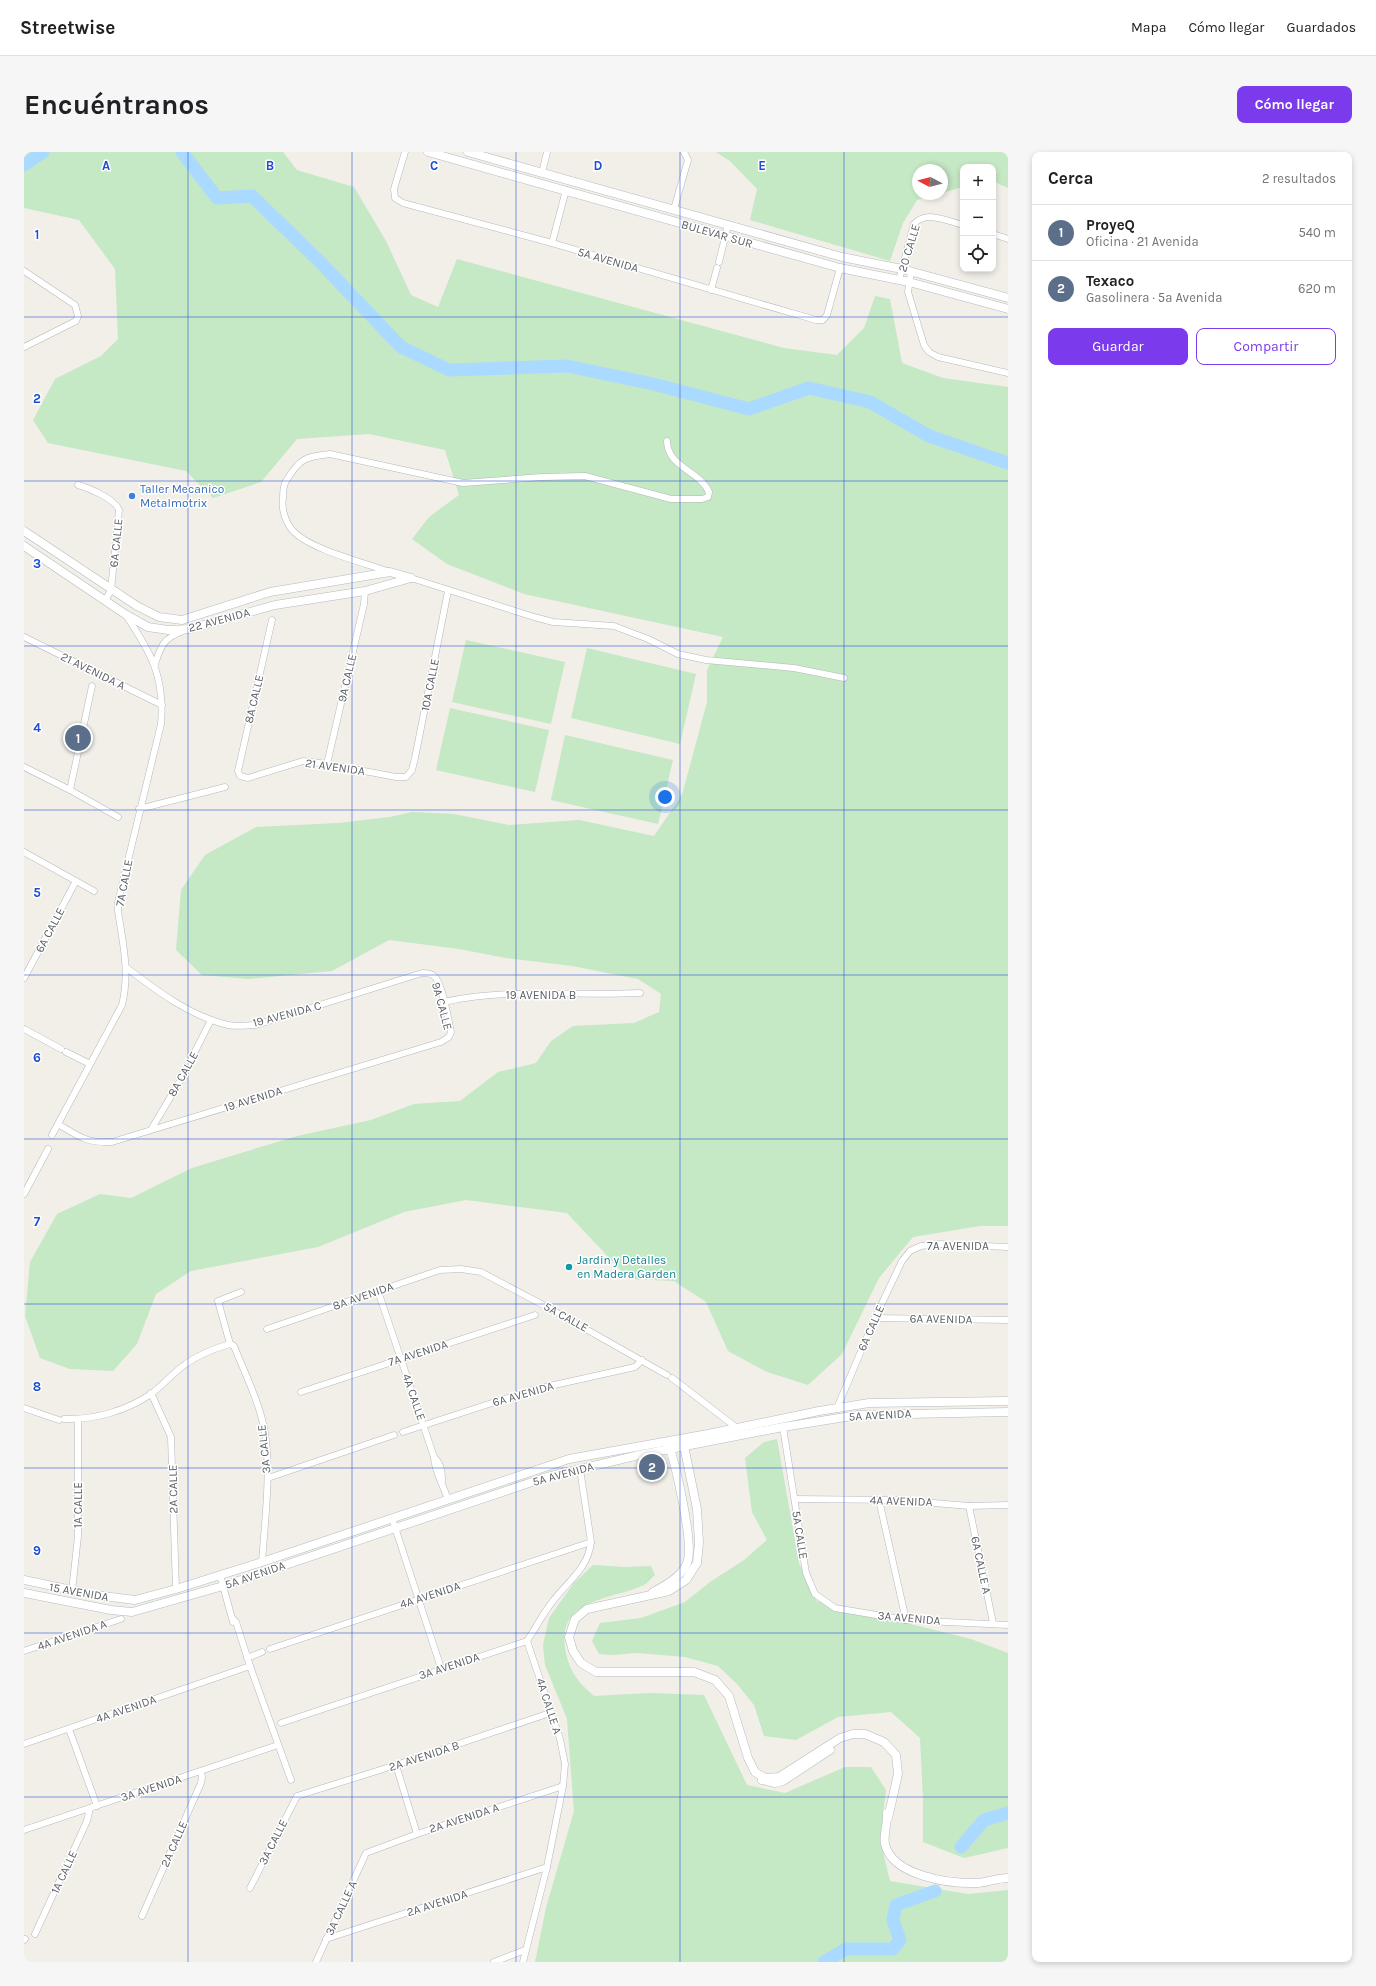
<!DOCTYPE html>
<html lang="es">
<meta charset="utf-8">
<style>
body{margin:0;font-family:Karla,sans-serif;background:#f6f6f6;color:#202124}
.controls{position:absolute;right:12px;top:12px;display:grid;overflow:hidden;border-radius:8px;box-shadow:0 2px 6px #0003}
.controls button{width:36px;height:36px;display:grid;place-items:center;padding:0;border:0;border-bottom:1px solid #e0e0e0;background:#fff;color:#202124;font:20px sans-serif}
.compass{position:absolute;left:888px;top:12px;width:36px;height:36px;border-radius:50%;background:#fff;box-shadow:0 2px 6px #0003;rotate:277deg}
.you{position:absolute;left:641px;top:645px;width:14px;height:14px;margin:-10px;border:3px solid #fff;border-radius:50%;background:#1a73e8;box-shadow:0 0 0 6px #1a73e833}
.badge{display:grid;place-items:center;width:26px;height:26px;border-radius:50%;background:#7c3aed;color:#fff;font-size:13px;font-weight:700}
.pin{position:absolute;translate:-50% -50%;border:2px solid #fff;box-shadow:0 1px 4px #0006}
.list{margin:0;padding:0;list-style:none}
h2{display:flex;justify-content:space-between;align-items:center;height:52px;margin:0;padding:0 16px;font-size:17px}
h2 small{font-size:13px;font-weight:400;color:#757577}
.list li{display:grid;grid-template-columns:26px 1fr auto;gap:12px;align-items:center;box-sizing:border-box;height:56px;padding:0 16px;border-top:1px solid #e0e0e0}
.list b{display:block;font-size:15px;white-space:nowrap}
.list p{margin:0;font-size:13px;white-space:nowrap;color:#757577}
.list em{font-size:13px;font-style:normal;color:#757577}
.actions{display:flex;gap:8px;padding:12px 16px}
.actions a{flex:1;padding:9px 0;border:1px solid #7c3aed;border-radius:8px;text-align:center;font-size:14px;color:#7c3aed}
.actions .main{background:#7c3aed;color:#fff}
.icon{flex:none;width:22px;height:22px;fill:none;stroke:currentColor;stroke-width:2;stroke-linecap:round;stroke-linejoin:round}
.map{position:relative;flex:none;width:984px;height:1810px;overflow:hidden;border-radius:8px}
header{display:flex;align-items:center;gap:24px;box-sizing:border-box;height:56px;padding:0 20px;background:#fff;border-bottom:1px solid #e0e0e0}
header strong{font-size:19px}
nav{display:flex;gap:22px;margin-inline-start:auto;font-size:14px}
.intro{display:flex;align-items:center;justify-content:space-between;box-sizing:border-box;height:96px;padding:0 24px}
h1{margin:0;font-size:28px}
.button{padding:10px 18px;border-radius:8px;background:#7c3aed;color:#fff;font-size:14px;font-weight:700}
main{display:flex;gap:24px;padding:0 24px}
aside{flex:1;background:#fff;border-radius:8px;box-shadow:0 2px 6px #0003}
.map>svg:first-child{display:block}
.green{fill:#c5e8c5;fill-rule:evenodd}
.lines{fill:none;stroke-linecap:round;stroke-linejoin:round}
.river{stroke:#aadaff;stroke-width:13}
.street-casing{stroke:#b5b8bc;stroke-width:7}
.secondary-casing{stroke:#b6babf;stroke-width:9}
.street{stroke:#fff;stroke-width:6}
.secondary{stroke:#fff;stroke-width:8}
.grid{fill:none;stroke:#1d4ed8;stroke-width:1;stroke-opacity:0.55}
.shop-dot{fill:#3f7fe0;stroke:#fff;stroke-width:1.5}
.culture-dot{fill:#0f9aa8;stroke:#fff;stroke-width:1.5}
.labels{text-anchor:middle;dominant-baseline:central;stroke-width:3;stroke-linejoin:round;paint-order:stroke}
.street-label{font-size:12px;fill:#5f6368;stroke:#fff}
.shop-label{font-size:12px;fill:#366cbe;stroke:#fff;text-anchor:start}
.culture-label{font-size:12px;fill:#0d838f;stroke:#fff;text-anchor:start}
.grid-label{font-size:13px;text-anchor:middle;font-weight:bold;fill:#1d4ed8;stroke:#fff;stroke-width:3;stroke-linejoin:round;paint-order:stroke}
</style>
<header>
<strong>Streetwise</strong>
<nav><a>Mapa</a><a>Cómo llegar</a><a>Guardados</a></nav>
</header>
<div class="intro"><h1>Encuéntranos</h1><a class="button">Cómo llegar</a></div>
<main>
<div class="map">
<svg width="984" height="1810" viewBox="0 0 984 1810">
<rect width="100%" height="100%" fill="#f1efe8"/>
<!-- green -->
<g class="green">
<polygon points="0,0 259,0 273,18 330,35 362,89 387,143 414,155 433,107 760,196 813,203 840,176 851,144 866,147 878,211 919,226 984,235 984,1074 956,1074 889,1085 855,1126 818,1202 784,1233 743,1220 704,1199 682,1150 650,1129 605,1127 543,1061 442,1048 380,1060 294,1095 167,1119 132,1142 113,1192 89,1219 46,1217 16,1206 1,1164 6,1110 33,1062 76,1042 107,1046 168,1016 273,984 347,968 390,952 436,949 474,920 512,911 527,889 549,874 610,871 635,860 637,842 614,827 548,814 482,806 435,797 365,788 308,819 224,827 178,823 152,798 157,738 181,703 232,675 314,671 366,665 388,660 430,662 485,673 555,668 630,684 658,643 683,550 683,518 699,485 500,442 423,412 388,387 405,365 435,343 421,298 345,282 273,287 237,330 189,346 162,319 24,291 9,268 31,227 77,204 94,187 91,117 55,68 0,56"/>
<path d="M692 0H984V36L973 31H969V15H939V35L893 48 879 71 866 109 726 68 733 37 706 9ZM894 18H918V42H894Z"/>
<polygon points="442,488 541,510 527,572 428,550"/>
<polygon points="563,496 672,522 656,592 547,566"/>
<polygon points="426,556 525,578 511,640 412,618"/>
<polygon points="541,583 649,608 634,672 527,648"/>
<polygon points="753,1287 775,1411 793,1449 947,1487 984,1501 984,1696 940,1706 899,1690 899,1647 896,1586 867,1560 814,1565 772,1588 740,1584 730,1553 713,1532 694,1514 661,1505 613,1501 588,1503 575,1502 568,1489 576,1471 617,1466 661,1450 686,1430 720,1408 743,1388 728,1360 721,1306 740,1290"/>
<path d="M569 1413 601 1415 627 1414 631 1423C627 1426 624 1431 620 1433 588 1448 534 1446 541 1496 545 1519 553 1529 570 1544L626 1541 680 1543 723 1633 761 1641 821 1615H847L862 1638 856 1688 866 1729 944 1742 984 1738V1810H511L522 1756 550 1659 543 1567 521 1513 519 1493 525 1466 550 1431Z"/>
</g>
<g class="lines">
<!-- river -->
<g class="river">
<polyline points="158,0 193,46 228,44 297,111 377,195 425,218 543,214 629,232 725,257 785,236 846,250 905,284 984,311"/>
<polyline points="0,13 19,0"/>
<polyline points="937,1695 960,1668 984,1661"/>
<polyline points="800,1810 822,1797 869,1797 876,1788 869,1768 872,1753 911,1739"/>
</g>
<!-- street casing -->
<g class="street-casing">
<g id="street">
<polyline points="381,0 370,37 371,46 379,51 528,91 792,168 799,168 803,163 816,116"/>
<polyline points="518,21 523,0"/>
<polyline points="650,57 664,8 660,0"/>
<polyline points="969,82 984,87"/>
<polyline points="528,91 542,38"/>
<polyline points="695,110 704,73"/>
<polyline points="0,119 51,153 54,164 52,169 0,195"/>
<polyline points="887,120 884,140 900,193 905,200 914,205 984,221"/>
<path d="M875 128 890 72C903 58 923 69 939 73"/>
<polyline points="687,138 693,116"/>
<path d="M54 333C65 336 91 347 95 358L87 438 81 449"/>
<path d="M366 420C341 411 288 398 270 380 262 372 257 357 259 346 259 341 259 334 262 329 276 306 281 305 306 302L439 331 518 325 561 324 647 347H678L684 345 685 340C676 319 643 315 643 289"/>
<polyline points="387,426 510,465 529,470 590,474 624,487 654,502 682,508 770,516 820,526"/>
<polyline points="248,468 214,619 216,624 224,626 279,609 303,612 372,625 382,625 388,618 391,606 424,439"/>
<polyline points="0,485 138,553"/>
<path d="M131 512C137 493 140 486 159 479"/>
<polyline points="303,612 340,452 341,439"/>
<polyline points="0,615 46,638 94,665"/>
<polyline points="46,638 68,534"/>
<polyline points="115,657 201,635"/>
<polyline points="0,700 70,739"/>
<polyline points="0,826 52,729"/>
<path d="M420 850C483 836 551 844 616 841"/>
<polyline points="0,877 37,897"/>
<polyline points="42,900 66,912"/>
<path d="M34 972C56 985 62 991 88 990L417 890 425 885 427 880C424 867 419 832 410 824 407 821 402 821 398 821L232 873C223 873 213 875 204 873 166 864 133 839 103 816"/>
<polyline points="128,976 156,929 187,868"/>
<path d="M28 983 98 853C106 820 99 792 94 759V750L137 572C141 525 127 500 101 462"/>
<polyline points="0,1042 24,997"/>
<path d="M354 1139 410 1305C410 1319 420 1334 424 1348"/>
<polyline points="851,1166 984,1168"/>
<polyline points="243,1177 416,1118 437,1117 457,1120 523,1155 643,1223"/>
<path d="M206 1192 210 1194C221 1222 236 1251 241 1281 247 1323 241 1367 238 1410"/>
<polyline points="206,1192 194,1149 217,1140"/>
<polyline points="648,1226 713,1276"/>
<polyline points="277,1240 511,1163"/>
<polyline points="127,1241 147,1285 152,1437"/>
<polyline points="0,1256 35,1268"/>
<polyline points="813,1256 851,1166 878,1109 886,1099 897,1094 913,1092 984,1095"/>
<path d="M40 1267C70 1268 102 1259 127 1242 138 1234 148 1222 159 1214 173 1203 189 1197 206 1192"/>
<polyline points="759,1275 782,1421 791,1442 811,1456 882,1468 984,1473"/>
<polyline points="379,1280 508,1238 611,1215 618,1208"/>
<path d="M410 1305C417 1312 418 1319 418 1329"/>
<polyline points="244,1326 370,1283"/>
<polyline points="771,1347 875,1348 945,1354 984,1353"/>
<polyline points="855,1348 882,1468"/>
<polyline points="945,1354 969,1471"/>
<polyline points="368,1366 417,1516"/>
<polyline points="196,1423 209,1470"/>
<polyline points="48,1439 54,1384 54,1267"/>
<polyline points="209,1467 212,1470 226,1514 267,1628"/>
<polyline points="246,1497 567,1390"/>
<polyline points="0,1499 97,1467"/>
<polyline points="223,1506 238,1500"/>
<polyline points="257,1571 503,1489"/>
<polyline points="45,1577 73,1654"/>
<polyline points="0,1592 226,1514"/>
<polyline points="372,1613 393,1682"/>
<polyline points="0,1678 254,1593"/>
<polyline points="226,1736 273,1644 372,1613 526,1561"/>
<polyline points="118,1764 177,1631 178,1625 177,1620"/>
<polyline points="11,1782 63,1669 66,1656"/>
<polyline points="302,1787 523,1715"/>
<polyline points="0,1788 1,1787"/>
<polyline points="292,1810 342,1701 393,1682 539,1634"/>
<polyline points="470,1810 501,1798"/>
<path d="M499 1810 523 1715 539 1634 541 1612 536 1587 503 1489C512 1476 519 1461 529 1449 544 1429 564 1417 567 1390L556 1317"/>
</g>
</g>
<!-- secondary casing -->
<g class="secondary-casing">
<g id="secondary">
<polyline points="404,0 816,116 885,130 984,157"/>
<polyline points="444,0 818,105 878,117 984,146"/>
<polyline points="0,379 113,454 135,465 158,468 246,440 366,420 387,426"/>
<polyline points="0,394 101,462 124,475 144,478 165,477 251,453 341,439 387,426"/>
<polyline points="659,1289 673,1357 675,1390 673,1411 662,1428 645,1439 563,1457 551,1467 545,1485 549,1499 557,1511 572,1520 670,1520 691,1528 705,1544 724,1606 731,1620 741,1626 755,1625 816,1586 829,1582 841,1582 860,1590 872,1603 874,1622 864,1666"/>
<polyline points="0,1428 71,1443 111,1448 152,1437 238,1410 545,1307 684,1282 795,1259 845,1251 984,1249"/>
<path d="M629 1440C641 1434 661 1423 664 1408 669 1388 652 1315 645 1293"/>
<polyline points="0,1441 87,1458 108,1460 199,1434 523,1325 615,1303 759,1275 834,1263 984,1260"/>
<polyline points="738,1628 751,1631 759,1629 806,1598"/>
<path d="M863 1661C864 1671 859 1682 861 1692 868 1724 926 1732 954 1731 964 1730 974 1726 984 1726"/>
</g>
</g>
<!-- street -->
<use href="#street" class="street"/>
<!-- secondary -->
<use href="#secondary" class="secondary"/>
</g>
<!-- grid -->
<path class="grid" d="M164 0V1810M328 0V1810M492 0V1810M656 0V1810M820 0V1810M0 165H984M0 329H984M0 494H984M0 658H984M0 823H984M0 987H984M0 1152H984M0 1316H984M0 1481H984M0 1645H984"/>
<!-- markers -->
<circle class="shop-dot" cx="108" cy="344" r="4"/>
<circle class="culture-dot" cx="545" cy="1115" r="4"/>
<g class="labels">
<!-- street labels -->
<g class="street-label">
<text transform="translate(693 82) rotate(16)">BULEVAR SUR</text>
<text transform="translate(885 96) rotate(-73)">20 CALLE</text>
<text transform="translate(584 108) rotate(16)">5A AVENIDA</text>
<text transform="translate(92 391) rotate(-84)">6A CALLE</text>
<text transform="translate(195 468) rotate(-15)">22 AVENIDA</text>
<text transform="translate(69 519) rotate(26)">21 AVENIDA A</text>
<text transform="translate(323 526) rotate(-77)">9A CALLE</text>
<text transform="translate(406 533) rotate(-79)">10A CALLE</text>
<text transform="translate(230 547) rotate(-77)">8A CALLE</text>
<text transform="translate(311 615) rotate(8)">21 AVENIDA</text>
<text transform="translate(100 731) rotate(-79)">7A CALLE</text>
<text transform="translate(26 778) rotate(-62)">6A CALLE</text>
<text x="517" y="843">19 AVENIDA B</text>
<text transform="translate(418 854) rotate(75)">9A CALLE</text>
<text transform="translate(263 862) rotate(-15)">19 AVENIDA C</text>
<text transform="translate(159 922) rotate(-61)">8A CALLE</text>
<text transform="translate(229 947) rotate(-17)">19 AVENIDA</text>
<text x="934" y="1094">7A AVENIDA</text>
<text transform="translate(339 1144) rotate(-19)">8A AVENIDA</text>
<text transform="translate(542 1165) rotate(29)">5A CALLE</text>
<text transform="translate(917 1167) rotate(1)">6A AVENIDA</text>
<text transform="translate(847 1176) rotate(-66)">6A CALLE</text>
<text transform="translate(394 1201) rotate(-18)">7A AVENIDA</text>
<text transform="translate(499 1242) rotate(-16)">6A AVENIDA</text>
<text transform="translate(390 1245) rotate(71)">4A CALLE</text>
<text transform="translate(856 1263) rotate(-3)">5A AVENIDA</text>
<text transform="translate(240 1297) rotate(-96)">3A CALLE</text>
<text transform="translate(539 1322) rotate(-15)">5A AVENIDA</text>
<text transform="translate(149 1337) rotate(-91)">2A CALLE</text>
<text transform="translate(877 1349) rotate(2)">4A AVENIDA</text>
<text transform="translate(54 1353) rotate(-90)">1A CALLE</text>
<text transform="translate(776 1383) rotate(81)">5A CALLE</text>
<text transform="translate(957 1413) rotate(78)">6A CALLE A</text>
<text transform="translate(231 1423) rotate(-19)">5A AVENIDA</text>
<text transform="translate(55 1440) rotate(10)">15 AVENIDA</text>
<text transform="translate(406 1443) rotate(-18)">4A AVENIDA</text>
<text transform="translate(885 1466) rotate(5)">3A AVENIDA</text>
<text transform="translate(48 1483) rotate(-19)">4A AVENIDA A</text>
<text transform="translate(425 1514) rotate(-18)">3A AVENIDA</text>
<text transform="translate(525 1554) rotate(72)">4A CALLE A</text>
<text transform="translate(102 1557) rotate(-19)">4A AVENIDA</text>
<text transform="translate(400 1604) rotate(-18)">2A AVENIDA B</text>
<text transform="translate(127 1636) rotate(-18)">3A AVENIDA</text>
<text transform="translate(440 1666) rotate(-18)">2A AVENIDA A</text>
<text transform="translate(249 1690) rotate(-63)">3A CALLE</text>
<text transform="translate(150 1692) rotate(-66)">2A CALLE</text>
<text transform="translate(40 1720) rotate(-65)">1A CALLE</text>
<text transform="translate(413 1751) rotate(-18)">2A AVENIDA</text>
<text transform="translate(317 1756) rotate(-65)">3A CALLE A</text>
</g>
<!-- shop labels -->
<g class="shop-label">
<text x="116" y="337">Taller Mecanico<tspan x="116" dy="14">Metalmotrix</tspan></text>
</g>
<!-- culture labels -->
<g class="culture-label">
<text x="553" y="1108">Jardin y Detalles<tspan x="553" dy="14">en Madera Garden</tspan></text>
</g>
</g>
<g class="grid-label">
<text x="82" y="18">A</text>
<text x="246" y="18">B</text>
<text x="410" y="18">C</text>
<text x="574" y="18">D</text>
<text x="738" y="18">E</text>
<text x="13" y="87">1</text>
<text x="13" y="251">2</text>
<text x="13" y="416">3</text>
<text x="13" y="580">4</text>
<text x="13" y="745">5</text>
<text x="13" y="910">6</text>
<text x="13" y="1074">7</text>
<text x="13" y="1239">8</text>
<text x="13" y="1403">9</text>
</g>
</svg>
<div class="controls">
<button>+</button>
<button>−</button>
<button><svg class="icon" aria-label="locate" viewBox="0 0 24 24"><circle cx="12" cy="12" r="6"/><path d="M12 2v4M12 18v4M2 12h4M18 12h4"/></svg></button>
</div>
<svg class="compass" viewBox="-18 -18 36 36"><path d="M0-13l5 13h-10z" fill="#e53935"/><path d="M0 13l5-13h-10z" fill="#757577"/></svg>
<div class="you"></div>
<div class="pin badge" style="left:54px;top:586px;background:#5c6f8a">1</div>
<div class="pin badge" style="left:628px;top:1315px;background:#5c6f8a">2</div>
</div>
<aside>
<h2>Cerca<small>2 resultados</small></h2>
<ul class="list">
<li><span class="badge" style="background:#5c6f8a">1</span><div><b>ProyeQ</b><p>Oficina · 21 Avenida</p></div><em>540 m</em></li>
<li><span class="badge" style="background:#5c6f8a">2</span><div><b>Texaco</b><p>Gasolinera · 5a Avenida</p></div><em>620 m</em></li>
</ul>
<div class="actions"><a class="main">Guardar</a><a>Compartir</a></div>
</aside>
</main>
